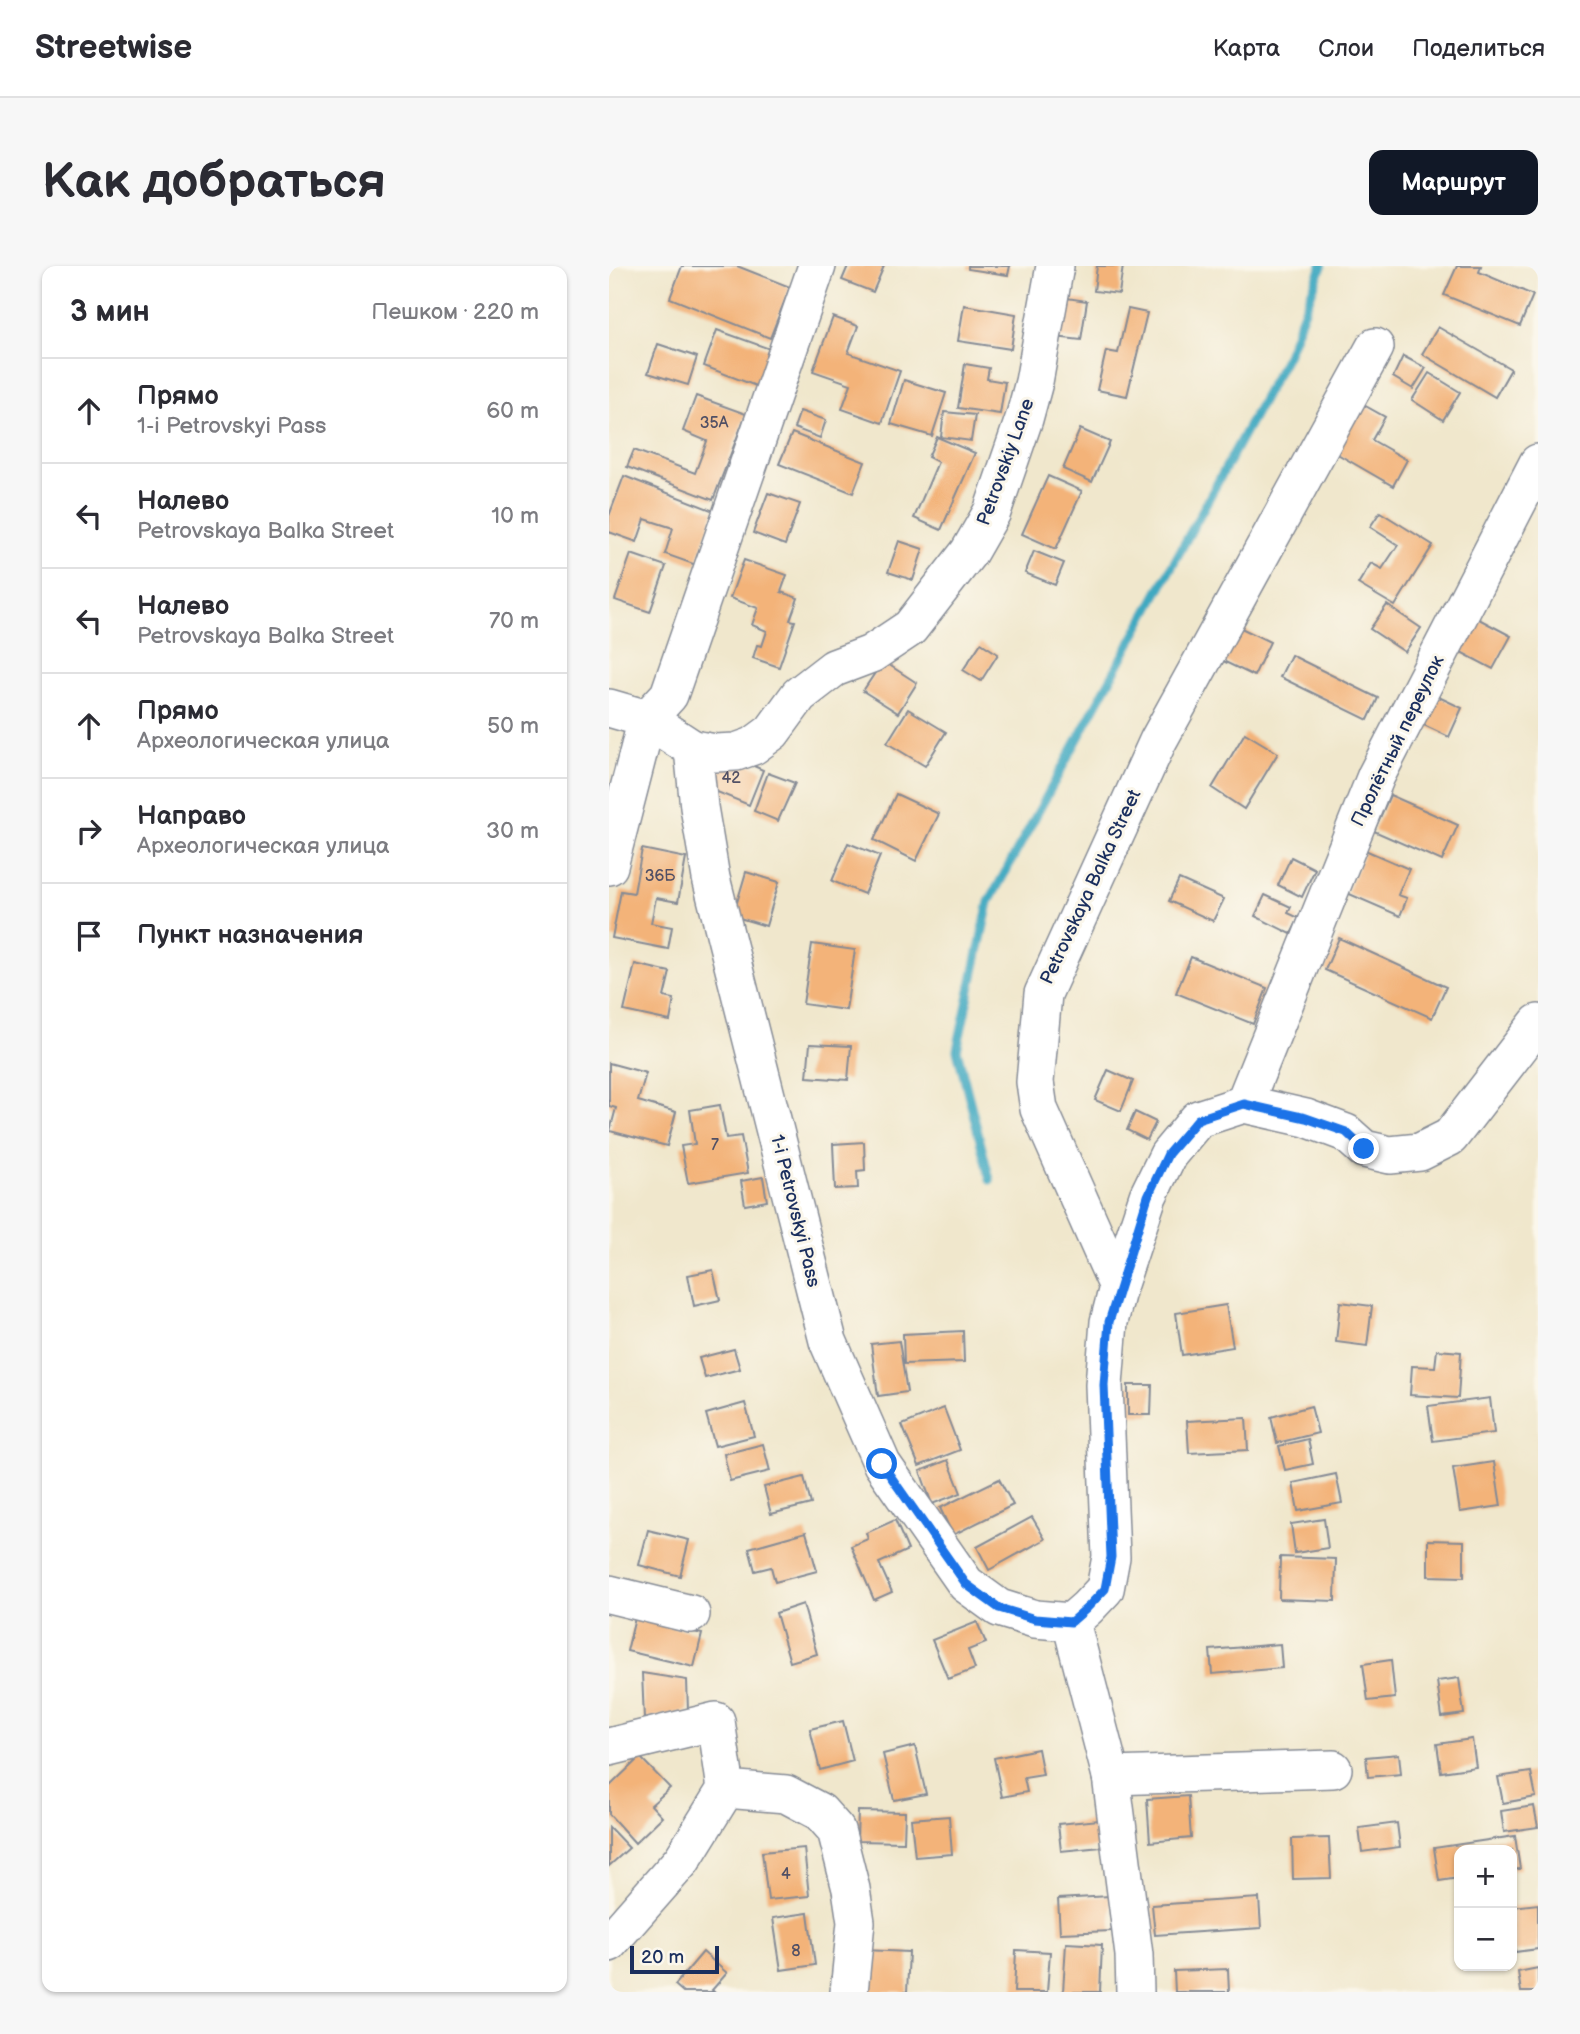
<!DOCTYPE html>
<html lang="ru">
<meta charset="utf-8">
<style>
body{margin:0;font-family:"Balsamiq Sans",sans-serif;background:#f7f7f7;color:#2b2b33}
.controls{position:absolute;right:21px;bottom:21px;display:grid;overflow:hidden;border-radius:14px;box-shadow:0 2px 5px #0004}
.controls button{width:63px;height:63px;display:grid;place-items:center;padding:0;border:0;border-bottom:2px solid #e1e1e2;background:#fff;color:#2b2b33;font:35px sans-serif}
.scale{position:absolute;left:21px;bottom:18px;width:89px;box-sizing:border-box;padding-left:7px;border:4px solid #1b2f5e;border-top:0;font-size:19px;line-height:24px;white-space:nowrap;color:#1b2f5e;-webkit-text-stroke:5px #fbf7ec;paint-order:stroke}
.stop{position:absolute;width:21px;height:21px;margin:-16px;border:5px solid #1a73e8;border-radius:50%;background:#fff}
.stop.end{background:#1a73e8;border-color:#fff;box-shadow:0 2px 7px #0008}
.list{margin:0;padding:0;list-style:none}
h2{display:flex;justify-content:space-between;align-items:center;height:91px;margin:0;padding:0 28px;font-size:30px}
h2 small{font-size:23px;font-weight:400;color:#7c7c81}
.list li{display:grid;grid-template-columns:46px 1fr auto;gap:21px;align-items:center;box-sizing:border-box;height:105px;padding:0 28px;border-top:2px solid #e1e1e2}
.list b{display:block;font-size:26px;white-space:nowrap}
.list p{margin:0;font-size:23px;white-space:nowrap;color:#7c7c81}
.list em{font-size:23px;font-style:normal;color:#7c7c81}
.icon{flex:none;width:38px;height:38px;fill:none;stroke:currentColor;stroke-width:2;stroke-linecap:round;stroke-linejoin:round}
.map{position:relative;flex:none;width:929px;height:1726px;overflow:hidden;border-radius:14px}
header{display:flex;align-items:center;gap:42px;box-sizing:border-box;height:98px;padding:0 35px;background:#fff;border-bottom:2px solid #e1e1e2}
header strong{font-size:33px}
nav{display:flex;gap:38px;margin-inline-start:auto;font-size:24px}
.intro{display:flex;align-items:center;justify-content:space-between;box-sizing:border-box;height:168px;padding:0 42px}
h1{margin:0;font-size:49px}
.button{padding:18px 32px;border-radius:14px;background:#111827;color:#fff;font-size:24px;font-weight:700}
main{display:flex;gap:42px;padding:0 42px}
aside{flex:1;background:#fff;border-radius:14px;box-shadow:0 2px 5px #0004}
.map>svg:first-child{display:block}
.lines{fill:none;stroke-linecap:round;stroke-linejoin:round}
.stream{stroke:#41a9c1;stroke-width:9}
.building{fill:#f3b379}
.minor-casing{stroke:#868b95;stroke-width:40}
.minor{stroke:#fff;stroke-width:37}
.route{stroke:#1a73e8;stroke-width:9}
.labels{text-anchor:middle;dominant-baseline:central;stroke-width:6;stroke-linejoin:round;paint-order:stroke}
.number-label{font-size:16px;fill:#515065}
.street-label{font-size:19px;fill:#1b2f5e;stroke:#fbf7ec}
</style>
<header>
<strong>Streetwise</strong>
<nav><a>Карта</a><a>Слои</a><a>Поделиться</a></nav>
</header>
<div class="intro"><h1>Как добраться</h1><a class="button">Маршрут</a></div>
<main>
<aside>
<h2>3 мин<small>Пешком · 220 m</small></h2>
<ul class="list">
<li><svg class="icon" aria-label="ahead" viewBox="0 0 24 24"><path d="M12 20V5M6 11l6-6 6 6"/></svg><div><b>Прямо</b><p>1-i Petrovskyi Pass</p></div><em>60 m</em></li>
<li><svg class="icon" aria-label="left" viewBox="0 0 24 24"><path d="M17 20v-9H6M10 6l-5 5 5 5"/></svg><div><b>Налево</b><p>Petrovskaya Balka Street</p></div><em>10 m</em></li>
<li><svg class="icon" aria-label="left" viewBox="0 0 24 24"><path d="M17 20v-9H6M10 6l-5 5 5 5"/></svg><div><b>Налево</b><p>Petrovskaya Balka Street</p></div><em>70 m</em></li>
<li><svg class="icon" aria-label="ahead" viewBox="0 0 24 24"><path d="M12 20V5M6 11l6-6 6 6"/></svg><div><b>Прямо</b><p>Археологическая улица</p></div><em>50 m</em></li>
<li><svg class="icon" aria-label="right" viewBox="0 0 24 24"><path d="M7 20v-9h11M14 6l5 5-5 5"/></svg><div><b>Направо</b><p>Археологическая улица</p></div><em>30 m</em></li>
<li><svg class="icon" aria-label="arrive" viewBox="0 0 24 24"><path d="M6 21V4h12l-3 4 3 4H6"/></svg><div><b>Пункт назначения</b></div></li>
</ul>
</aside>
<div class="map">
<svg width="929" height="1726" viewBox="0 0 929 1726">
<rect width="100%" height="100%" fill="#fbf7ec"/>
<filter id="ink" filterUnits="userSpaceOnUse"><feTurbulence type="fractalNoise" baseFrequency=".0143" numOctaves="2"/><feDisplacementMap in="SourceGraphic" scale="14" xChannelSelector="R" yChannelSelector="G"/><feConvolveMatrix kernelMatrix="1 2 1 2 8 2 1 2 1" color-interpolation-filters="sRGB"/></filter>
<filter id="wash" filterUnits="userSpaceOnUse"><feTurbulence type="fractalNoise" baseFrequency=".00686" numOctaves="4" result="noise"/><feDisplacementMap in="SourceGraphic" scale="28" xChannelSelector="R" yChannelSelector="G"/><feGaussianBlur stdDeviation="1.57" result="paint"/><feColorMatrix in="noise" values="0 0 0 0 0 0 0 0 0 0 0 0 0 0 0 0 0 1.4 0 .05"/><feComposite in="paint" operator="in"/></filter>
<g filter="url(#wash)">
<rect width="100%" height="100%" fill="#f0e7cc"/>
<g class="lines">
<!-- stream -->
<polyline class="stream" points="381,914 348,784 380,636 678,89 713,0"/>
</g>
<g id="blocks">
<!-- building -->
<g class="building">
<polygon points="73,0 128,0 181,21 161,72 61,32"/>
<polygon points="239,0 275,0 264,26 233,14"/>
<polygon points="359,0 401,0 399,9 359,3"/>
<polygon points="488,0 514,0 510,28 485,25"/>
<polygon points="848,0 872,0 870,6 924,29 911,60 835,29"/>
<polygon points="451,31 478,35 472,74 446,71"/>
<polygon points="355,39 407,48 402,83 349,75"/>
<polygon points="519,43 538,47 518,130 488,124 497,85 509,87"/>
<polygon points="224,51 249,60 239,87 291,105 273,157 233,143 242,118 204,105"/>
<polygon points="829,61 902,103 886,131 813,88"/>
<polygon points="108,64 161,83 147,120 95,100"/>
<polygon points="49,78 88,91 79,119 39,107"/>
<polygon points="794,90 817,102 804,123 784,111"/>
<polygon points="356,98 380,102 378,113 396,116 391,148 349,142"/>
<polygon points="820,107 851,126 834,154 803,134"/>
<polygon points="295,114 337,127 323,170 282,158"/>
<polygon points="87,130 137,148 104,234 18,201 25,184 86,207 98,175 74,165"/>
<polygon points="753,138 776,151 763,174 798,194 784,220 725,186"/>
<polygon points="191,145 217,154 211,172 185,162"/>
<polygon points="335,146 366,149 362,175 332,171"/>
<polygon points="471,163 501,176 483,216 454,203"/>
<polygon points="183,167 256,196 244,227 170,198"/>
<polygon points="328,171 366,187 332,264 305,252 329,196 319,191"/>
<polygon points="15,210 105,245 87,299 56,288 64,262 36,253 28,276 0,266 0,250"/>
<polygon points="439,210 473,225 447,283 413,268"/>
<polygon points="159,227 191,238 176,279 144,267"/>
<polygon points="771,246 824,279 786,340 749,318 762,297 773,303 789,279 761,261"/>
<polygon points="290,275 314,283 304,314 279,306"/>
<polygon points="425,285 455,297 446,319 416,307"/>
<polygon points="22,288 57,300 41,346 6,334"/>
<polygon points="135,294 178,309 172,326 189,332 181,354 186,355 170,401 144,392 148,379 153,380 158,365 143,359 149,342 121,332"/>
<polygon points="778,339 812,362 796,386 761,363"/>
<polygon points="866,351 902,370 884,403 848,384"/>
<polygon points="628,360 661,376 645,410 612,394"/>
<polygon points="372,377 389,388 372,415 354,404"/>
<polygon points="682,389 769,432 759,454 671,411"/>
<polygon points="274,395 308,417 289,447 254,425"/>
<polygon points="817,425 853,442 840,471 804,454"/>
<polygon points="299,443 337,466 316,500 278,477"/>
<polygon points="636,467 669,487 635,543 603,522"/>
<polygon points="102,492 129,493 154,504 140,539 91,519"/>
<polygon points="159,507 186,517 169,555 145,545"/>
<polygon points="287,528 330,548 307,595 265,574"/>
<polygon points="781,529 849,559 833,595 765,565"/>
<polygon points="239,577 271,590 255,628 223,615"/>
<polygon points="33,583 77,592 69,636 47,632 42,657 63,661 59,683 3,672 12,625 25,627"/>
<polygon points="756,584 800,603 789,629 798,632 791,650 738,627"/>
<polygon points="682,591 706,603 693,631 669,619"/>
<polygon points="137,606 170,616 157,660 124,650"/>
<polygon points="570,613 615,633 604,655 560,635"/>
<polygon points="656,629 682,641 679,647 690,652 682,668 646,650"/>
<polygon points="730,672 837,721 823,752 716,704"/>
<polygon points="203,678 246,684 237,744 194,738"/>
<polygon points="582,691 658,722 644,758 567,727"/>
<polygon points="26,698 61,706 55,731 65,733 61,755 15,745"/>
<polygon points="201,778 242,780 239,814 198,811"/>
<polygon points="0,797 37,807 29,835 67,846 58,880 1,865 7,842 0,840"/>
<polygon points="499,804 524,815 512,845 486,834"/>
<polygon points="111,839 117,872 132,870 139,907 79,917 72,880 86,878 81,844"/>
<polygon points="526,846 547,856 538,874 518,864"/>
<polygon points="255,876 256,904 248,905 249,922 226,923 224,878"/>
<polygon points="154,911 158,935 136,939 132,915"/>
<polygon points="104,1004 111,1034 85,1040 79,1009"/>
<polygon points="731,1036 763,1040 758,1080 727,1076"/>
<polygon points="617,1039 624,1081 573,1089 567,1047"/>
<polygon points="354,1065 355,1096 295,1098 294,1068"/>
<polygon points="290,1075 298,1126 269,1130 262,1078"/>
<polygon points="125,1083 131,1103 96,1112 90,1092"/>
<polygon points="828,1084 852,1086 849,1132 801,1129 803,1100 826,1101"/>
<polygon points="519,1119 543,1119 542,1149 519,1149"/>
<polygon points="881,1132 885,1167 824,1175 819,1140"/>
<polygon points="136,1137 145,1170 106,1180 97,1148"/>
<polygon points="702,1140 709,1167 668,1177 662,1151"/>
<polygon points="335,1142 351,1184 310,1200 293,1159"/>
<polygon points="637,1152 639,1184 580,1187 578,1155"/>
<polygon points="699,1173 704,1198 676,1204 670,1180"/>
<polygon points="154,1178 161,1205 121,1215 115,1188"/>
<polygon points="339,1194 352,1227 323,1238 311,1205"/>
<polygon points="885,1196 892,1240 851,1246 844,1202"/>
<polygon points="727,1208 733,1237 689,1245 684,1217"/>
<polygon points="195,1211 202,1238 162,1248 155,1221"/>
<polygon points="390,1213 404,1239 344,1269 331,1242"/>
<polygon points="423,1251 436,1273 380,1304 368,1281"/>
<polygon points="715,1253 719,1282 686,1287 682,1258"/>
<polygon points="286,1254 299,1284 270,1297 283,1326 265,1334 242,1280 259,1273 257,1267"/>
<polygon points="39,1264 80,1274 71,1310 30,1299"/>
<polygon points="197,1266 208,1305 166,1316 162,1301 146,1305 140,1282"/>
<polygon points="819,1274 855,1275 855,1311 819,1310"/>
<polygon points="671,1291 727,1293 726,1335 670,1333"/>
<polygon points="194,1338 208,1388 181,1396 167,1347"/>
<polygon points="26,1352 93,1368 85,1401 18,1385"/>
<polygon points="368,1356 377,1377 359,1384 366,1403 339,1413 323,1374"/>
<polygon points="671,1378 673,1402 603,1408 601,1384"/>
<polygon points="782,1394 786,1432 759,1435 754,1398"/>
<polygon points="33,1407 78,1414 79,1445 35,1453"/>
<polygon points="850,1412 855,1448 833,1451 828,1415"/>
<polygon points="234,1455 244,1495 211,1504 201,1463"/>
<polygon points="863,1473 867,1501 832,1506 828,1478"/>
<polygon points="306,1480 317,1528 285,1534 274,1488"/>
<polygon points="429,1483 434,1509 415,1512 418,1526 393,1531 385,1492"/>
<polygon points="790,1488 792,1508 759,1511 757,1491"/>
<polygon points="31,1491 61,1522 42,1539 53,1551 26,1577 0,1548 0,1521"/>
<polygon points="922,1506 927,1531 894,1537 889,1511"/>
<polygon points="579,1530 582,1572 541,1576 538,1533"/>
<polygon points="925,1540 929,1561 895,1566 892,1545"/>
<polygon points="249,1545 296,1546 295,1576 248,1575"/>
<polygon points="340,1550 343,1588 306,1591 302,1553"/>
<polygon points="490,1554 492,1581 452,1585 449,1558"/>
<polygon points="788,1557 791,1581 753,1586 750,1562"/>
<polygon points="0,1561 20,1582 0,1600"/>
<polygon points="906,1570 911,1603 903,1604 903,1584 850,1584 850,1612 830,1615 825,1582"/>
<polygon points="720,1572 722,1612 684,1613 683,1573"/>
<polygon points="195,1582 200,1630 159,1634 153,1586"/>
<polygon points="501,1630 503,1665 451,1667 449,1633"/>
<polygon points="650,1632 652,1662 546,1669 543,1639"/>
<polygon points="929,1638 929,1683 906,1686 903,1641"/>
<polygon points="199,1647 206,1699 172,1704 164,1652"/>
<polygon points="457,1677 493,1679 491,1726 454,1726"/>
<polygon points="255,1684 300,1686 298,1726 253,1726"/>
<polygon points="407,1684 441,1686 438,1726 405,1726"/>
<polygon points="94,1686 118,1707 103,1724 105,1726 74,1726 66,1719"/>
<polygon points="929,1702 929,1726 912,1726 909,1706"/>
<polygon points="619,1703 620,1726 566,1726 565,1705"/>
</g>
</g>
</g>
<g filter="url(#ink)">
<use href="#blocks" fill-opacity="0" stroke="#868b95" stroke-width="2"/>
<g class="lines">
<!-- minor casing -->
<g class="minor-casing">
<g id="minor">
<polyline points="0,442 38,453 84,483 90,541 102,612 219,1075 273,1198 357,1318 390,1342 426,1353 462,1356"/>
<polyline points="84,483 106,487 127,486 144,480 163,466 190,429 225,402 262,388 301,362 360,286 383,246 415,153 425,116 446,0"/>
<polyline points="0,600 38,453 60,429 208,0"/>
<polyline points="635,838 767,510 929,197"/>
<polyline points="509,1021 539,930 559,889 589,853 635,838 697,852 737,867 755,883 781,889 811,886 841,871 929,757"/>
<polyline points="0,1328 82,1348"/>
<polyline points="0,1481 107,1455 117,1523 73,1594 0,1677"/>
<polyline points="502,1510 724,1503"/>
<polyline points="117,1523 177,1528 211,1546 227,1564 242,1623 247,1656 240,1726"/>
<polyline points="526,1726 525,1689 502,1510 462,1356 478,1342 496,1323 502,1291 495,1119 500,1056 509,1021 430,843 426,816 434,728 549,475 766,81"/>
</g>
</g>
<!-- minor -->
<use href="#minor" class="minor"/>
</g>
</g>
<g class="lines" filter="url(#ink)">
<!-- route -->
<polyline class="route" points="273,1198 357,1318 390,1342 426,1353 462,1356 478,1342 496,1323 502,1291 495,1119 500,1056 539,930 559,888 589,853 635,838 697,852 737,866 755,883"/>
</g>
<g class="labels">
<!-- number labels -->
<g class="number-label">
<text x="105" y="157">35А</text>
<text x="122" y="512">42</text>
<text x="51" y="610">36Б</text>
<text x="106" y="879">7</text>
<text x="177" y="1608">4</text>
<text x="187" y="1685">8</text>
</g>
<!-- street labels -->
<g class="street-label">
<text transform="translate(397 196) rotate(-70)">Petrovskiy Lane</text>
<text transform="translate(789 475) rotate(-64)">Пролётный переулок</text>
<text transform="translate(482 621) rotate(-65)">Petrovskaya Balka Street</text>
<text transform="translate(186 945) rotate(76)">1-i Petrovskyi Pass</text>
</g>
</g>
</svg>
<div class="controls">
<button>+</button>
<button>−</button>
</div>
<div class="scale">20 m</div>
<div class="stop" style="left:273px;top:1198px"></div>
<div class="stop end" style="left:755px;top:883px"></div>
</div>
</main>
